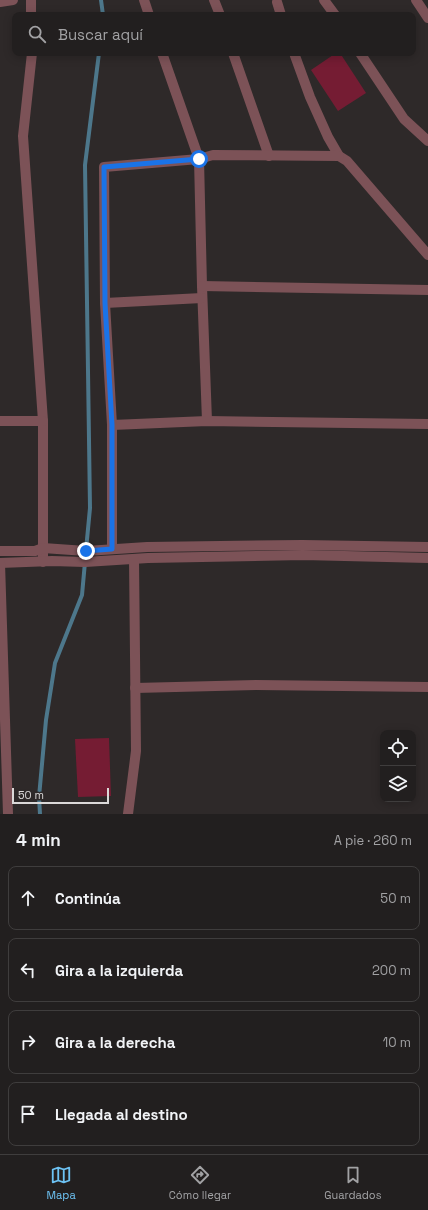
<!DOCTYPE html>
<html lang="es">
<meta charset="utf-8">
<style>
body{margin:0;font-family:"Space Grotesk",sans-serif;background:#2a2728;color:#f1f3f6}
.controls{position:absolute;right:12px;bottom:12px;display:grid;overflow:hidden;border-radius:8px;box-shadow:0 2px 10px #0003}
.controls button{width:36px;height:36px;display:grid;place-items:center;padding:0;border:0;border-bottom:1px solid #3f3d3d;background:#221f1f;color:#f1f3f6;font:20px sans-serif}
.scale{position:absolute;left:12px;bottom:10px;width:97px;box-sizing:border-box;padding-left:4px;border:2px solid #dbd8d8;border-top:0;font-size:11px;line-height:14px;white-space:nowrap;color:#dbd8d8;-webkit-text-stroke:3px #2e2929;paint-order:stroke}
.stop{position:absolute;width:12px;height:12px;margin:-9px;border:3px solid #1a73e8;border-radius:50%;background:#fff}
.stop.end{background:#1a73e8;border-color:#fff;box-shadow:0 1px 4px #0008}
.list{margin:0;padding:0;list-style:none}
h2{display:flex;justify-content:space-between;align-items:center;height:52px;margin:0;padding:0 16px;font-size:17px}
h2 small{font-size:13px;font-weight:400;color:#a2a2a4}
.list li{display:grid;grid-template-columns:26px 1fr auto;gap:12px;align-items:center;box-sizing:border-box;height:64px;margin:0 8px 8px;padding:0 8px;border:1px solid #3f3d3d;border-radius:8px}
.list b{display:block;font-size:15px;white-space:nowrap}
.list em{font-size:13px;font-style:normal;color:#a2a2a4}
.icon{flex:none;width:22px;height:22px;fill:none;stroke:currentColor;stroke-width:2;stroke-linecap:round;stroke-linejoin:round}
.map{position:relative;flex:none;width:428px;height:814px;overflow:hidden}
.search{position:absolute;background:#221f1f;box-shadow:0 2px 10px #0003;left:12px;right:12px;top:12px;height:44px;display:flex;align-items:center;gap:10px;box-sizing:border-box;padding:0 14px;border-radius:8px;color:#a2a2a4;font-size:15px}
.sheet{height:340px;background:#221f1f}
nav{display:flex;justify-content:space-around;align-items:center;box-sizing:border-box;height:56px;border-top:1px solid #3f3d3d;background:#221f1f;font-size:11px;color:#a2a2a4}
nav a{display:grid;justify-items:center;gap:2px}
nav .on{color:#6dc2f3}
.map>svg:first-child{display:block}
.green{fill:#751c33}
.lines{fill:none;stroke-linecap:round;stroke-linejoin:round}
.stream{stroke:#4d778b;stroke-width:4}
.minor{stroke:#7c5257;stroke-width:10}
.route{stroke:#1a73e8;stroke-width:5}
</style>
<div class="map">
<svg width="428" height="814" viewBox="0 0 428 814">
<rect width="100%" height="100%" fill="#2e2929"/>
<!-- green -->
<g class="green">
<polygon points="336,53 340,53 366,93 338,111 311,70"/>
<polygon points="109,738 111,796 78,797 75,739"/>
</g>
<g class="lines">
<!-- stream -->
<g class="stream">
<polyline points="101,0 103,15"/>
<polyline points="86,550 90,508 85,165 99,53"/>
<polyline points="40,814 39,797 46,720 55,663 82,595 85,562"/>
</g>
<!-- minor -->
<g class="minor">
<polyline points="31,0 31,15"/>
<polyline points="144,0 149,15"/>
<polyline points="214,0 220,15"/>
<polyline points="324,0 335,15"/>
<polyline points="416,0 428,18"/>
<polyline points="0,2 13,0"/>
<polyline points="277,2 281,15"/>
<polyline points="32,53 23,136 43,421 43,562"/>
<polyline points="162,53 199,159 202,286 207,421"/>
<polyline points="233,53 269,156"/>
<polyline points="294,53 310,97 328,137 339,156 347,161 428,255"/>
<polyline points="360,53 404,119 428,141"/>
<polyline points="202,286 428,290"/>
<polyline points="105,303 202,298"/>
<polyline points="0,421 43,421"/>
<polyline points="112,425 207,421 428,424"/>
<polyline points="112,549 112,425 105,303 104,167 199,159 213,155 339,156"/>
<polyline points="0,551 35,551 43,548 86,551 147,547 302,545 428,547"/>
<polyline points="0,563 52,561 85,562 148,558 303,555 428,558"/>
<polyline points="0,563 8,814"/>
<polyline points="135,688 256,685 428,687"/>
<polyline points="128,814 136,751 134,559"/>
</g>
</g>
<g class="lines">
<!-- route -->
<polyline class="route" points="86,551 112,549 112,425 105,303 104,167 199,159"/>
</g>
</svg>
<div class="controls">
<button><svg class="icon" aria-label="locate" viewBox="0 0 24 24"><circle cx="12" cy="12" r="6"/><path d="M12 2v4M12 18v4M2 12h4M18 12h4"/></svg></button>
<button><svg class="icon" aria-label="layers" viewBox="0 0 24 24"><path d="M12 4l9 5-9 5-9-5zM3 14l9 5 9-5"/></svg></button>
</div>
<div class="scale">50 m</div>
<div class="stop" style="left:199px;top:159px"></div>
<div class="stop end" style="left:86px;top:551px"></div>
<div class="search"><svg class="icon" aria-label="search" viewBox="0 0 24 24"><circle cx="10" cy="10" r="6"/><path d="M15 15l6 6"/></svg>Buscar aquí</div>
</div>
<section class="sheet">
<h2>4 min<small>A pie · 260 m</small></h2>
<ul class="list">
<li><svg class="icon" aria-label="ahead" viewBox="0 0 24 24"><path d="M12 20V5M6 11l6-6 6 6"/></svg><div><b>Continúa</b></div><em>50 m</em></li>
<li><svg class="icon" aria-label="left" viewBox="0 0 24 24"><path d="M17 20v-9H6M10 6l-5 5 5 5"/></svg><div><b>Gira a la izquierda</b></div><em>200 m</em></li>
<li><svg class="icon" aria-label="right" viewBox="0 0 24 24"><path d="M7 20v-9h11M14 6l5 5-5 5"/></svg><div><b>Gira a la derecha</b></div><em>10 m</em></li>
<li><svg class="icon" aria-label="arrive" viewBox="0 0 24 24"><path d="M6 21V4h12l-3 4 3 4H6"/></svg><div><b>Llegada al destino</b></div></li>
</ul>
</section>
<nav>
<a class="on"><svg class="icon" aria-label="map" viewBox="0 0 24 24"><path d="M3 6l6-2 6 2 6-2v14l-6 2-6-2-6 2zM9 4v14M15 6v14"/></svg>Mapa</a>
<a><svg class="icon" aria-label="directions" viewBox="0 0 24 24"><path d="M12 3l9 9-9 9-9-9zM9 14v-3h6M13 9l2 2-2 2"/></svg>Cómo llegar</a>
<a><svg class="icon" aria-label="saved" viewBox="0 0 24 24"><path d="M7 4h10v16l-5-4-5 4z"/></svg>Guardados</a>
</nav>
